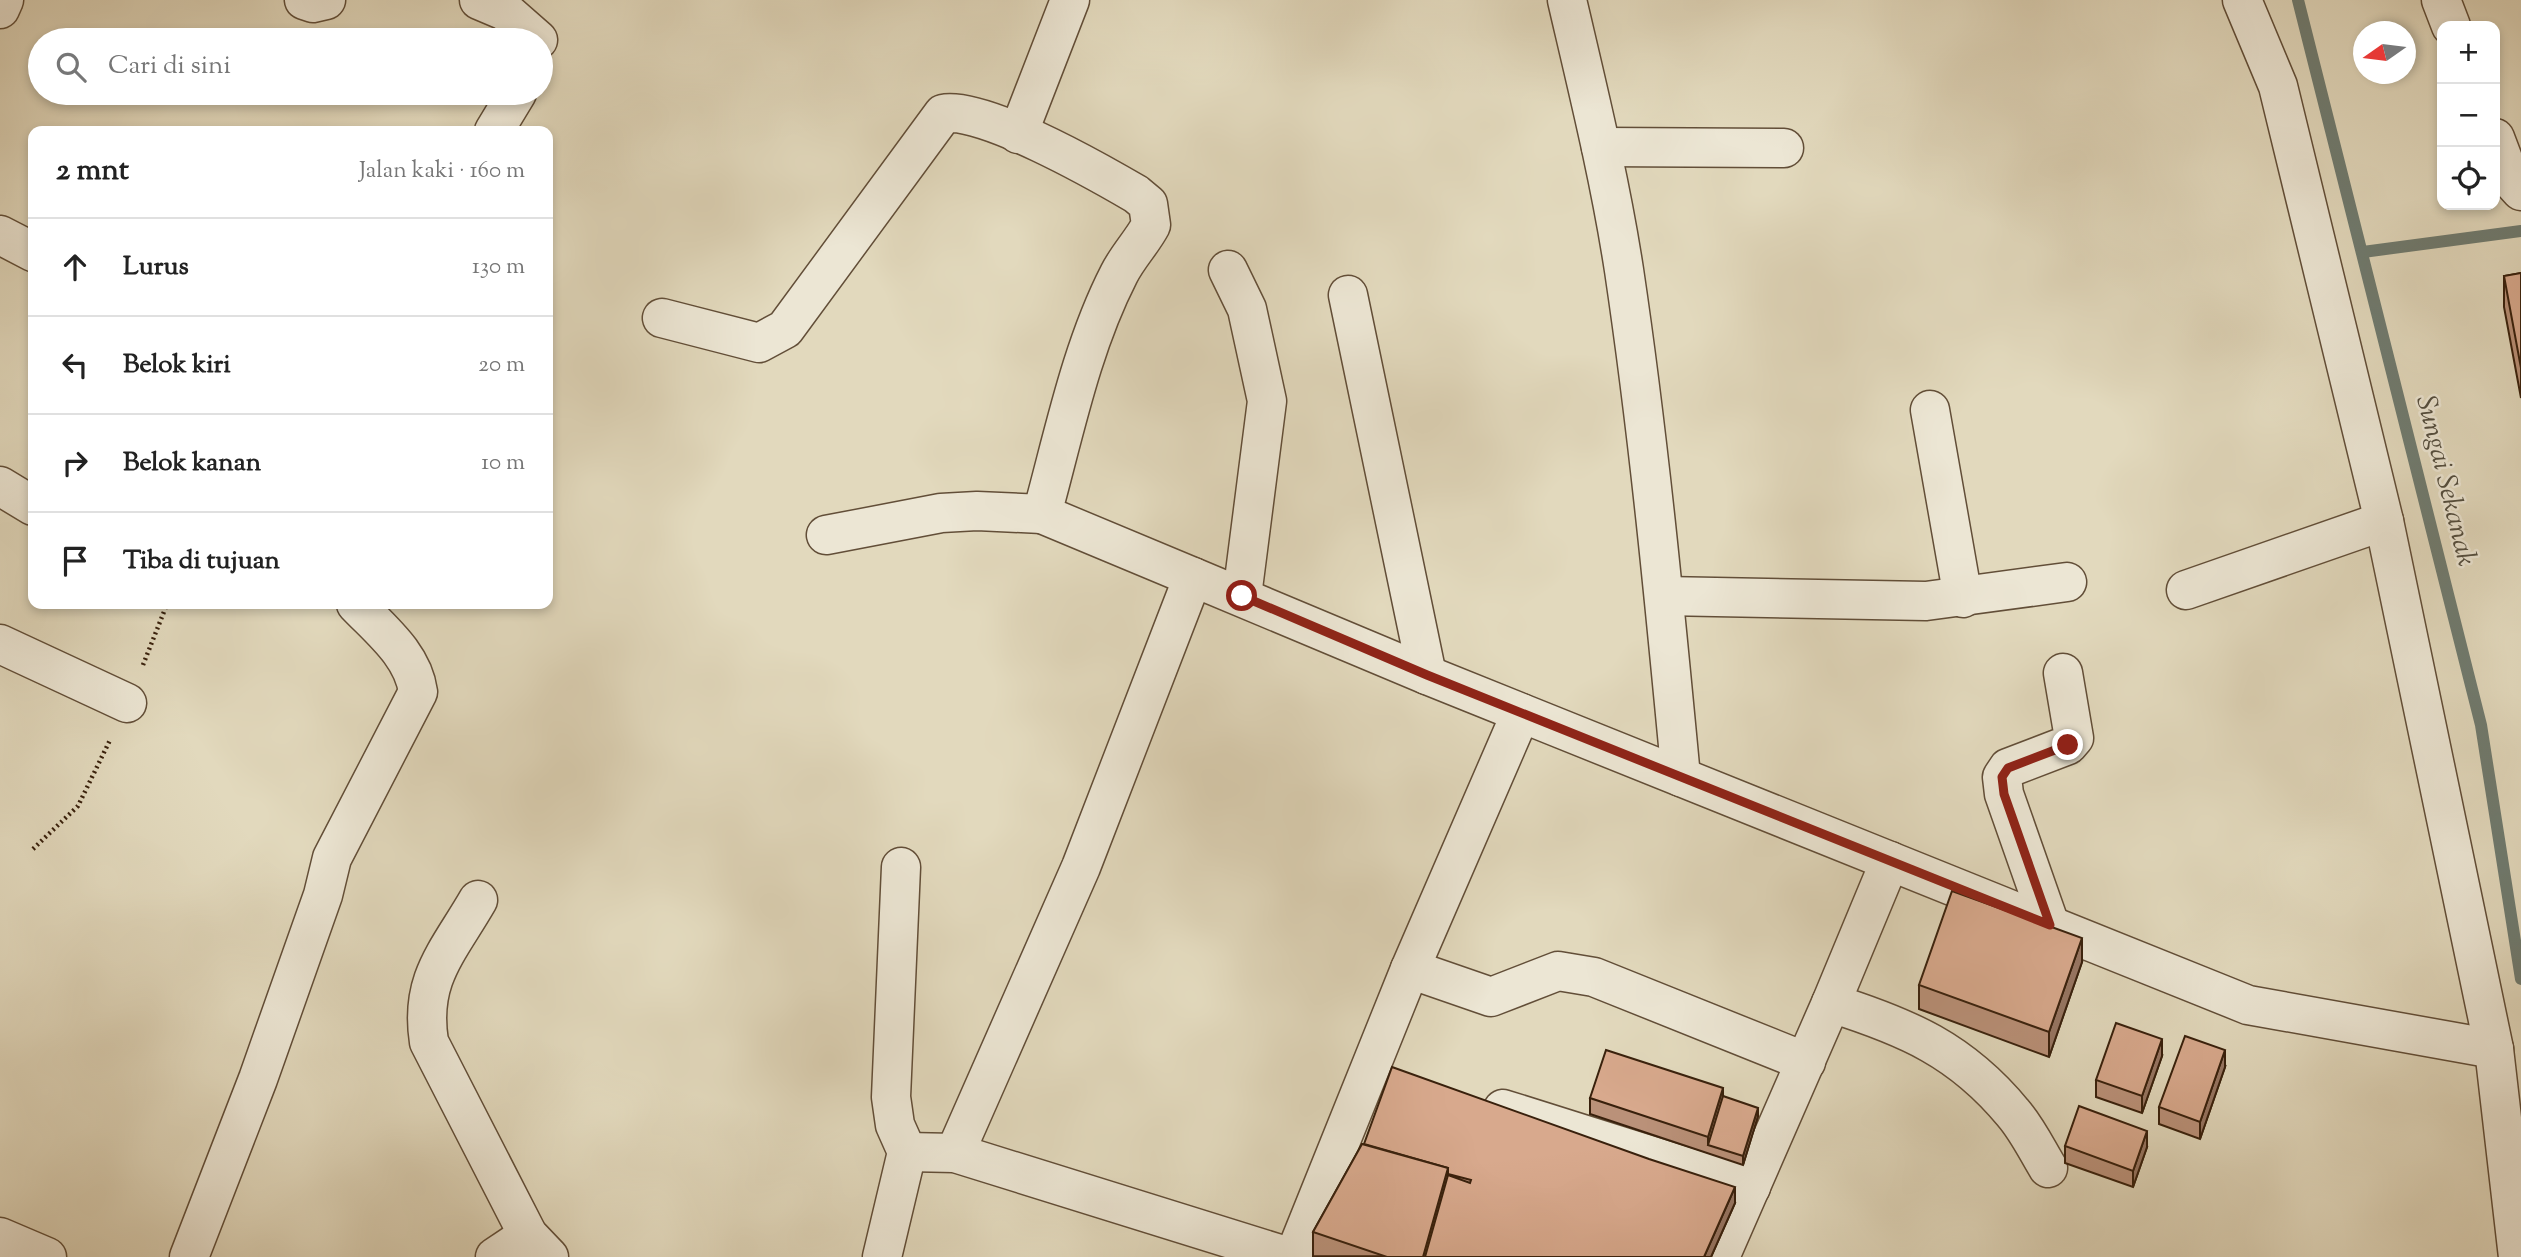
<!DOCTYPE html>
<html lang="id">
<meta charset="utf-8">
<style>
body{margin:0;font-family:"Sorts Mill Goudy",serif;background:#f6f6f6;color:#222}
.controls{position:absolute;right:21px;top:21px;display:grid;overflow:hidden;border-radius:14px;box-shadow:0 4px 10px #0003}
.controls button{width:63px;height:63px;display:grid;place-items:center;padding:0;border:0;border-bottom:2px solid #e0e0e0;background:#fff;color:#222;font:35px sans-serif}
.compass{position:absolute;left:2353px;top:21px;width:63px;height:63px;border-radius:50%;background:#fff;box-shadow:0 4px 10px #0003;rotate:256deg}
.stop{position:absolute;width:21px;height:21px;margin:-16px;border:5px solid #8f2418;border-radius:50%;background:#fff}
.stop.end{background:#8f2418;border-color:#fff;box-shadow:0 2px 7px #0008}
.list{margin:0;padding:0;list-style:none}
h2{display:flex;justify-content:space-between;align-items:center;height:91px;margin:0;padding:0 28px;font-size:30px}
h2 small{font-size:23px;font-weight:400;color:#767676}
.list li{display:grid;grid-template-columns:46px 1fr auto;gap:21px;align-items:center;box-sizing:border-box;height:98px;padding:0 28px;border-top:2px solid #e0e0e0}
.list b{display:block;font-size:26px;white-space:nowrap}
.list em{font-size:23px;font-style:normal;color:#767676}
.icon{flex:none;width:38px;height:38px;fill:none;stroke:currentColor;stroke-width:2;stroke-linecap:round;stroke-linejoin:round}
.map{position:relative;flex:none;width:2521px;height:1257px;overflow:hidden}
.search{position:absolute;background:#fff;box-shadow:0 4px 10px #0003;left:28px;top:28px;width:525px;height:77px;display:flex;align-items:center;gap:18px;box-sizing:border-box;padding:0 24px;border-radius:38px;color:#767676;font-size:26px}
.panel{position:absolute;background:#fff;box-shadow:0 4px 10px #0003;left:28px;top:126px;width:525px;height:483px;border-radius:14px}
.map>svg:first-child{display:block}
.lines{fill:none;stroke-linecap:round;stroke-linejoin:round}
.stream{stroke:#707c71;stroke-width:12}
.street-casing{stroke:#624e38;stroke-width:41}
.path{stroke:#38200c;stroke-width:4.5;stroke-dasharray:2 3.5;stroke-linecap:butt}
.street{stroke:#ece6d4;stroke-width:38}
.wall{fill:#ba9179;stroke:#38200c;stroke-width:2}
.shaded-wall{fill:#977663;stroke:#38200c;stroke-width:2}
.building{fill:#d8a98d;stroke:#38200c;stroke-width:2}
.route{stroke:#8f2418;stroke-width:9}
.labels{text-anchor:middle;dominant-baseline:central;stroke-width:5;stroke-linejoin:round;paint-order:stroke}
.water-label{font-size:28px;font-style:italic;fill:#544e3f;stroke:#ece6d4}
</style>
<div class="map">
<svg width="2521" height="1257" viewBox="0 0 2521 1257">
<rect width="100%" height="100%" fill="#e2d9bd"/>
<filter id="stains"><feTurbulence type="fractalNoise" baseFrequency=".00286" numOctaves="4"/><feColorMatrix values="0 0 0 0 .2 0 0 0 0 .09 0 0 0 0 .02 0 0 0 .5 -.17"/></filter>
<radialGradient id="worn" r=".72"><stop offset=".6" stop-color="#630" stop-opacity="0"/><stop offset="1" stop-color="#630" stop-opacity=".3"/></radialGradient>
<g class="lines">
<!-- stream -->
<g class="stream">
<polyline points="2298,0 2481,725 2521,979"/>
<polyline points="2363,252 2521,231"/>
</g>
<!-- street casing -->
<g class="street-casing">
<g id="street">
<polyline points="304,0 313,3 326,0"/>
<polyline points="479,0 505,11 538,40"/>
<path d="M1567 0C1588 90 1610 179 1624 270 1649 438 1665 608 1681 777"/>
<polyline points="2242,0 2278,86 2384,521 2494,1049 2518,1257"/>
<polyline points="2441,0 2451,26"/>
<polyline points="0,9 4,0"/>
<polyline points="494,131 517,93"/>
<polyline points="1018,134 1070,0"/>
<polyline points="2495,138 2511,180 2521,191"/>
<polyline points="1601,147 1784,148"/>
<polyline points="0,235 33,252"/>
<polyline points="1228,270 1247,309 1267,401 1242,596"/>
<polyline points="1348,295 1427,675"/>
<path d="M662 318 759 343 785 329 943 114C981 105 1100 173 1136 194L1148 204 1151 225C1142 242 1128 256 1119 274 1081 348 1064 434 1042 514L1193 577"/>
<polyline points="1930,410 1963,598"/>
<polyline points="0,486 33,506"/>
<polyline points="826,535 941,513 977,511 1042,514"/>
<polyline points="2186,590 2384,521"/>
<polyline points="1664,596 1926,601 2067,582"/>
<polyline points="0,644 127,703"/>
<path d="M478 900C448 952 419 979 429 1042L528 1235 549 1257"/>
<polyline points="2050,925 2004,794 2002,777 2008,768 2068,745 2074,738 2063,673"/>
<polyline points="1410,969 1491,997 1558,971 1594,977 1806,1062"/>
<polyline points="1831,1003 1890,861"/>
<polyline points="1503,1109 1751,1187"/>
<polyline points="907,1152 955,1153 1289,1257"/>
<polyline points="955,1153 1081,867 1193,577 1427,675 2248,1005 2494,1049"/>
<polyline points="0,1237 47,1257"/>
<path d="M189 1257 258 1079 323 895 332 858 418 692C413 655 381 630 356 604"/>
<polyline points="495,1257 528,1235"/>
<polyline points="882,1257 907,1152 895,1125 891,1097 901,867"/>
<polyline points="1294,1257 1410,969 1521,713"/>
<path d="M1720 1257 1831 1003C1907 1027 1961 1050 2013 1113 2027 1129 2037 1150 2048 1168"/>
</g>
</g>
<!-- path -->
<g class="path">
<polyline points="143,665 167,604"/>
<polyline points="33,849 78,806 110,740"/>
</g>
<!-- street -->
<use href="#street" class="street"/>
</g>
<!-- wall -->
<g class="wall">
<polygon points="2521,273 2521,398 2504,307 2504,276"/>
<polygon points="2082,962 2049,1057 1919,1009 1919,985"/>
<polygon points="2162,1056 2142,1113 2096,1097 2096,1080"/>
<polygon points="2225,1067 2200,1139 2159,1124 2159,1107"/>
<polygon points="1723,1096 1758,1116 1743,1165 1590,1114 1590,1098"/>
<polygon points="1362,1144 1735,1203 1711,1257 1313,1256 1313,1232"/>
<polygon points="2065,1146 2147,1147 2133,1187 2065,1163"/>
</g>
<!-- shaded-wall -->
<g class="shaded-wall">
<polygon points="2082,938 2082,962 2049,1057 2049,1032"/>
<polygon points="2162,1039 2162,1056 2142,1113 2142,1096"/>
<polygon points="2225,1050 2225,1067 2200,1139 2200,1122"/>
<polygon points="1723,1088 1723,1105 1708,1145 1708,1137"/>
<polygon points="1758,1108 1758,1116 1743,1165 1743,1156"/>
<polygon points="2147,1131 2147,1147 2133,1187 2133,1171"/>
<polygon points="1448,1168 1448,1192 1430,1257 1423,1257"/>
<polygon points="1735,1187 1735,1203 1711,1257 1704,1257"/>
</g>
<!-- building -->
<g class="building">
<polygon points="2521,273 2521,368 2504,276"/>
<polygon points="1952,891 2082,938 2049,1032 1919,985"/>
<polygon points="2116,1023 2162,1039 2142,1096 2096,1080"/>
<polygon points="2185,1036 2225,1050 2200,1122 2159,1107"/>
<polygon points="1606,1050 1723,1088 1708,1137 1590,1098"/>
<polygon points="1392,1067 1649,1159 1735,1187 1704,1257 1425,1257 1448,1175 1470,1183 1471,1180 1448,1174 1448,1168 1364,1144"/>
<polygon points="1723,1096 1758,1108 1743,1156 1708,1145"/>
<polygon points="2079,1106 2147,1131 2133,1171 2065,1146"/>
<polygon points="1362,1144 1448,1168 1423,1257 1387,1257 1313,1232"/>
</g>
<g class="lines">
<!-- route -->
<polyline class="route" points="1242,596 1427,675 2050,925 2004,794 2002,777 2008,768 2068,745"/>
</g>
<g class="labels">
<!-- water labels -->
<g class="water-label">
<text transform="translate(2445 481) rotate(76)">Sungai Sekanak</text>
</g>
</g>
<rect width="100%" height="100%" filter="url(#stains)"/>
<rect width="100%" height="100%" fill="url(#worn)"/>
</svg>
<div class="controls">
<button>+</button>
<button>−</button>
<button><svg class="icon" aria-label="locate" viewBox="0 0 24 24"><circle cx="12" cy="12" r="6"/><path d="M12 2v4M12 18v4M2 12h4M18 12h4"/></svg></button>
</div>
<svg class="compass" viewBox="-18 -18 36 36"><path d="M0-13l5 13h-10z" fill="#e53935"/><path d="M0 13l5-13h-10z" fill="#767676"/></svg>
<div class="stop" style="left:1242px;top:596px"></div>
<div class="stop end" style="left:2068px;top:745px"></div>
<div class="search"><svg class="icon" aria-label="search" viewBox="0 0 24 24"><circle cx="10" cy="10" r="6"/><path d="M15 15l6 6"/></svg>Cari di sini</div>
<section class="panel">
<h2>2 mnt<small>Jalan kaki · 160 m</small></h2>
<ul class="list">
<li><svg class="icon" aria-label="ahead" viewBox="0 0 24 24"><path d="M12 20V5M6 11l6-6 6 6"/></svg><div><b>Lurus</b></div><em>130 m</em></li>
<li><svg class="icon" aria-label="left" viewBox="0 0 24 24"><path d="M17 20v-9H6M10 6l-5 5 5 5"/></svg><div><b>Belok kiri</b></div><em>20 m</em></li>
<li><svg class="icon" aria-label="right" viewBox="0 0 24 24"><path d="M7 20v-9h11M14 6l5 5-5 5"/></svg><div><b>Belok kanan</b></div><em>10 m</em></li>
<li><svg class="icon" aria-label="arrive" viewBox="0 0 24 24"><path d="M6 21V4h12l-3 4 3 4H6"/></svg><div><b>Tiba di tujuan</b></div></li>
</ul>
</section>
</div>
